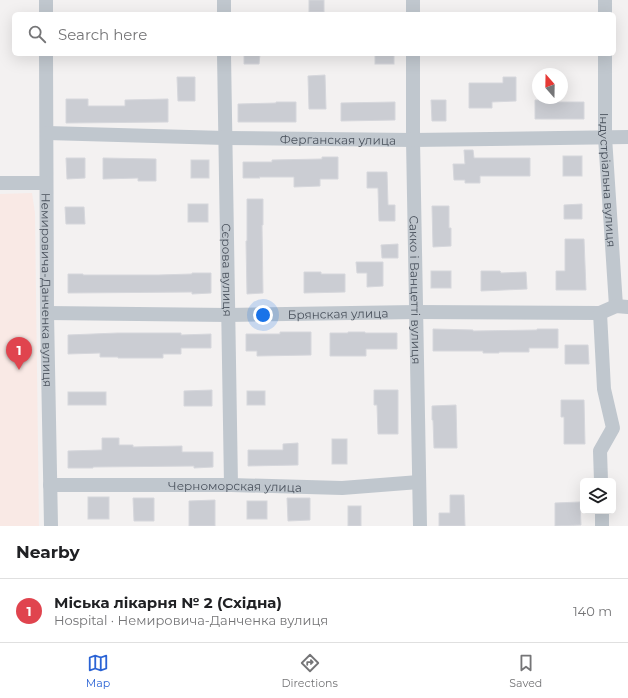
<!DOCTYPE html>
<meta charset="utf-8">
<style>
body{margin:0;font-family:Montserrat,sans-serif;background:#f2f2f2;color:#202124}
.controls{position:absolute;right:12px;bottom:12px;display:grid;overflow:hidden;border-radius:6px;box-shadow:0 4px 16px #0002}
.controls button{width:36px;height:36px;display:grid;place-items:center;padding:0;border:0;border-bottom:1px solid #e0e0e0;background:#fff;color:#202124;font:20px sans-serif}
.compass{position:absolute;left:532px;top:68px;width:36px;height:36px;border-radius:50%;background:#fff;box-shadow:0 4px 16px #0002;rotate:340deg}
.you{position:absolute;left:263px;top:315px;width:14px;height:14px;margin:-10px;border:3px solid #fff;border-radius:50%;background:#1a73e8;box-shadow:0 0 0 6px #1a73e833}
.badge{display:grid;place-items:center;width:26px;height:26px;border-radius:50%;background:#2a63d5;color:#fff;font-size:13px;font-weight:700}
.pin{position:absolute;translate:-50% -33px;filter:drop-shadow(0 1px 2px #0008)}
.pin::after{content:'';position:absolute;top:21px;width:14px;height:12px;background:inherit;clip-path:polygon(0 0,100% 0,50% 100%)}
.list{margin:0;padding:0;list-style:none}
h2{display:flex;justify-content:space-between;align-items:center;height:52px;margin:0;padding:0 16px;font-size:17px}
h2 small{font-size:13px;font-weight:400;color:#757577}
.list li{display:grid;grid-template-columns:26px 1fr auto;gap:12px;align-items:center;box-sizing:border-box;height:64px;padding:0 16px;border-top:1px solid #e0e0e0}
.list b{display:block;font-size:15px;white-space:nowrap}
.list p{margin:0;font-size:13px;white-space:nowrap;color:#757577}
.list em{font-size:13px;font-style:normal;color:#757577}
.icon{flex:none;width:22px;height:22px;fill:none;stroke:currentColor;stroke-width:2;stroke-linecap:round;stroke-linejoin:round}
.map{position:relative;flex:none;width:628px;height:526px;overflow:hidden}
.search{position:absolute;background:#fff;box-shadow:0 4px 16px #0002;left:12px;right:12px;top:12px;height:44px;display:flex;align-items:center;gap:10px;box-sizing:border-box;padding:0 14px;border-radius:6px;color:#757577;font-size:15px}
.sheet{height:116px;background:#fff}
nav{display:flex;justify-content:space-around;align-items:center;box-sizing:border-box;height:56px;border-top:1px solid #e0e0e0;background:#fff;font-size:11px;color:#757577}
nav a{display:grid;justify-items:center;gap:2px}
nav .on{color:#2a63d5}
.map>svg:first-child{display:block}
.medical{fill:#f9e9e5}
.building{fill:#cbcdd3;stroke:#d6d7dc}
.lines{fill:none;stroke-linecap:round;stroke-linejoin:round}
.minor{stroke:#c0c7ce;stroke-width:14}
.labels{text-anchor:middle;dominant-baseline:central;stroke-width:3;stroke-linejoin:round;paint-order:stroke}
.street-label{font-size:12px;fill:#4a525d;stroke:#fff}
</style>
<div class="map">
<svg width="628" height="526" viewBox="0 0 628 526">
<rect width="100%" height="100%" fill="#f3f1f1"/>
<!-- medical -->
<polygon class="medical" points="32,193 35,213 39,526 0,526 0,194"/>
<!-- building -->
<g class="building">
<rect x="309" y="0" width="15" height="12"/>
<polygon points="244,54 260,54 259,64 244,64"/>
<rect x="375" y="54" width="19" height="10"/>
<polygon points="325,75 326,109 309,109 308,76"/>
<polygon points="177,77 195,77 195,101 178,101"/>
<polygon points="503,77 516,77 516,101 492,102 492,108 469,108 469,83 503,83"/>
<polygon points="66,99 88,99 88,106 125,106 125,100 168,99 168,122 66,123"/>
<polygon points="431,100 446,100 446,121 432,121"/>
<polygon points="535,100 548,100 548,102 584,102 584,119 535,119"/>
<polygon points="276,102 296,102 296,122 238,122 238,104 276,103"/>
<polygon points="395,102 395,120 341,121 341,103"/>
<polygon points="464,150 473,150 474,158 530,158 530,176 480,176 480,183 465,183 465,180 454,180 453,164 465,164"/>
<rect x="563" y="156" width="19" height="20"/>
<polygon points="322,157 338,157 338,179 320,179 320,186 294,187 294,177 259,177 260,178 243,178 243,162 272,162 272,160 322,159"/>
<polygon points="66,158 85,158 85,178 67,179"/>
<polygon points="103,158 156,159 156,181 138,181 138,178 103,179"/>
<rect x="191" y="160" width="18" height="18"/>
<polygon points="367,172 387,172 388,205 395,205 395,221 379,221 378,188 367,188"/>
<polygon points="247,199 263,199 263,225 262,225 263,293 247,294 246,241 247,241"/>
<rect x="188" y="204" width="20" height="18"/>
<polygon points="582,204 582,219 564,219 564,205"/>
<polygon points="432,206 449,206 449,228 451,228 451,246 433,247"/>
<polygon points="65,207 84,207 85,224 66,224"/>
<polygon points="565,239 584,239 586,290 556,290 556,271 565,271"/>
<polygon points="398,244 398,258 382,258 381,245"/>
<polygon points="356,262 383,262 383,286 367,287 367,273 357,273"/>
<rect x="431" y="271" width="20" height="17"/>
<polygon points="481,271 500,271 501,273 526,272 527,289 481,291"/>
<polygon points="304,272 321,272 321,274 345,274 345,292 304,293"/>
<polygon points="192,273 211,273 211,293 192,294 192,292 68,293 68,274 83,274 83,275 159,275 192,274"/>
<polygon points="433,329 473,330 473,331 537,330 537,329 558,329 558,348 529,348 529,352 499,352 499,353 483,353 483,351 433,351"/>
<polygon points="280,332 311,332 311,355 257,356 257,351 246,351 246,334 280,334"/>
<polygon points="348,332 365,332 365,333 397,333 397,349 366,349 366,356 330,356 330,333 348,333"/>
<polygon points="118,333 181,333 181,335 211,334 211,348 181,348 181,354 163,354 163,358 118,358 118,357 100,357 100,353 68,354 68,335"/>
<polygon points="565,345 588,345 589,364 565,364"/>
<polygon points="212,390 212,406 184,406 184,391"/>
<polygon points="374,390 398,390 398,434 378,434 377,405 374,405"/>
<rect x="247" y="391" width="18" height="14"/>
<rect x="68" y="392" width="38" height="13"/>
<polygon points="561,400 584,400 585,444 564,444 564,417 561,417"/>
<polygon points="456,405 457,448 434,448 433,420 432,420 432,406"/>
<polygon points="102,438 119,438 119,445 133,445 133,447 182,446 182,452 213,452 213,467 194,468 194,466 93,467 93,468 68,468 68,451 102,450"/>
<rect x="332" y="439" width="15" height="25"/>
<polygon points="298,443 298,465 248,466 248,450 283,450 283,444"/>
<polygon points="450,495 464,495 465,526 439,526 439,513 450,513"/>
<rect x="88" y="497" width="21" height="22"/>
<polygon points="133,498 154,498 154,521 134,521"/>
<polygon points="287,498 310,498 310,520 288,521"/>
<polygon points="215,500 215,526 189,526 189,501"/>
<rect x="247" y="501" width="20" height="18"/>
<polygon points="580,502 581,525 555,526 555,503"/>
<rect x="348" y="506" width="13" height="20"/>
</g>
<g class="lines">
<!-- minor -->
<g class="minor">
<polyline points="46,0 46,14"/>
<polyline points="413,0 413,14"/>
<polyline points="605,0 605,14"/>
<polyline points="224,14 224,0"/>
<path id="s1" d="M46 54 47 313 51 526"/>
<path id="s2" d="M224 54 231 485"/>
<path id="s3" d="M413 54V140L420 526"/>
<path id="s4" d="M605 54V137L616 306"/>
<path id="s5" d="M47 133 225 138 413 140 628 137"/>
<polyline points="0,183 46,183"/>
<path id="s6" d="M47 313 228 315 416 312 600 313 616 306 628 307"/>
<polyline points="600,313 604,389 613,428 600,451 601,481"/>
<path id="s7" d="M50 485H231L342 488 419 482"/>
<polyline points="602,511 602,526"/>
</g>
</g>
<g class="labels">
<!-- street labels -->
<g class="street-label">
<text stroke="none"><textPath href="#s5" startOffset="291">Ферганская улица</textPath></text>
<text stroke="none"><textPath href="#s4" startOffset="126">Індустріальна вулиця</textPath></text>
<text stroke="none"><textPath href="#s2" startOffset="216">Сєрова вулиця</textPath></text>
<text stroke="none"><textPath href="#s1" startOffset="236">Немировича-Данченка вулиця</textPath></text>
<text stroke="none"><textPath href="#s3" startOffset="236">Сакко і Ванцетті вулиця</textPath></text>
<text stroke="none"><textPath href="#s6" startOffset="291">Брянская улица</textPath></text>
<text stroke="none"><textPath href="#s7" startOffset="185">Черноморская улица</textPath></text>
</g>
</g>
</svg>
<div class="controls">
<button><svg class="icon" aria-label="layers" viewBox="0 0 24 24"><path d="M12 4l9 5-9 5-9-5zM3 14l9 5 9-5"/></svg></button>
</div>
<svg class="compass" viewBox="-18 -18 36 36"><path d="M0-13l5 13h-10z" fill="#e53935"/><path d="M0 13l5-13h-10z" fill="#757577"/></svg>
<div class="you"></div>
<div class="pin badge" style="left:19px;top:370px;background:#e0444e">1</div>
<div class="search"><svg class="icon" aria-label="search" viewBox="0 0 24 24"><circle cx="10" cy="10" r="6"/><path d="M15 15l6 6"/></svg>Search here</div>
</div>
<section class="sheet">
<h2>Nearby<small></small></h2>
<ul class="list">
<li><span class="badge" style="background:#e0444e">1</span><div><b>Міська лікарня № 2 (Східна)</b><p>Hospital · Немировича-Данченка вулиця</p></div><em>140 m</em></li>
</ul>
</section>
<nav>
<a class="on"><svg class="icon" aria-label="map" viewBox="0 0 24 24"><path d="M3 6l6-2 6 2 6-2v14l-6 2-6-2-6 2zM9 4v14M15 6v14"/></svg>Map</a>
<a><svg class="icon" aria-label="directions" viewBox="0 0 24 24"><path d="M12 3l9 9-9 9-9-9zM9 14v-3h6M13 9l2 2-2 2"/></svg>Directions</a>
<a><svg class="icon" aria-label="saved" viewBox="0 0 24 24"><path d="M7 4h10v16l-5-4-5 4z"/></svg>Saved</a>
</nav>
